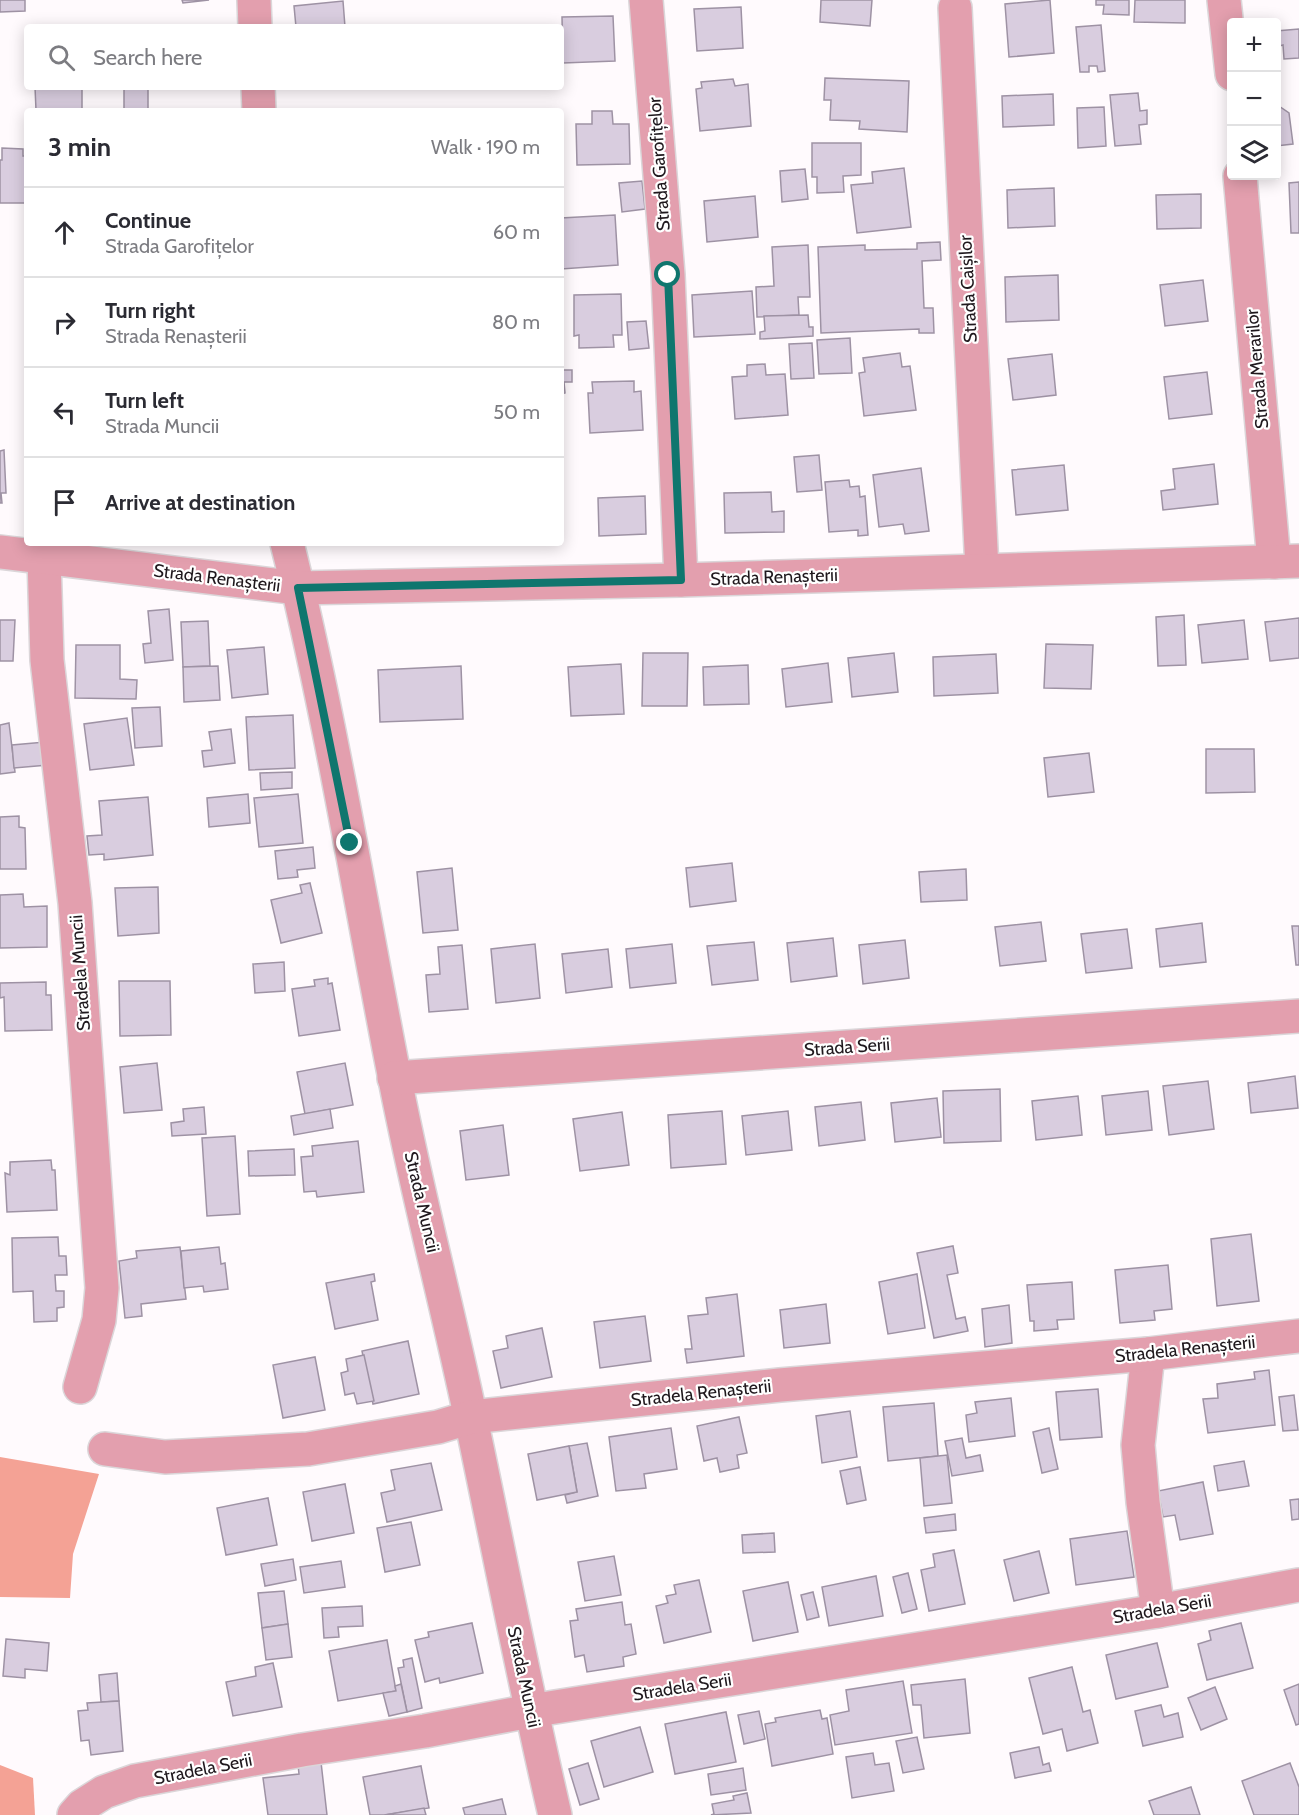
<!DOCTYPE html>
<meta charset="utf-8">
<style>
body{margin:0;font-family:Cabin,sans-serif;background:#f2f2f3;color:#2b2b33}
.controls{position:absolute;right:18px;top:18px;display:grid;overflow:hidden;border-radius:6px;box-shadow:0 3px 15px #0003}
.controls button{width:54px;height:54px;display:grid;place-items:center;padding:0;border:0;border-bottom:2px solid #e1e1e2;background:#fff;color:#2b2b33;font:30px sans-serif}
.stop{position:absolute;width:18px;height:18px;margin:-14px;border:4px solid #0f766e;border-radius:50%;background:#fff}
.stop.end{background:#0f766e;border-color:#fff;box-shadow:0 2px 6px #0008}
.list{margin:0;padding:0;list-style:none}
h2{display:flex;justify-content:space-between;align-items:center;height:78px;margin:0;padding:0 24px;font-size:26px}
h2 small{font-size:20px;font-weight:400;color:#7c7c81}
.list li{display:grid;grid-template-columns:39px 1fr auto;gap:18px;align-items:center;box-sizing:border-box;height:90px;padding:0 24px;border-top:2px solid #e1e1e2}
.list b{display:block;font-size:22px;white-space:nowrap}
.list p{margin:0;font-size:20px;white-space:nowrap;color:#7c7c81}
.list em{font-size:20px;font-style:normal;color:#7c7c81}
.icon{flex:none;width:33px;height:33px;fill:none;stroke:currentColor;stroke-width:2;stroke-linecap:round;stroke-linejoin:round}
.map{position:relative;flex:none;width:1299px;height:1815px;overflow:hidden}
.search{position:absolute;background:#fff;box-shadow:0 3px 15px #0003;left:24px;top:24px;width:540px;height:66px;display:flex;align-items:center;gap:15px;box-sizing:border-box;padding:0 21px;border-radius:6px;color:#7c7c81;font-size:22px}
.panel{position:absolute;background:#fff;box-shadow:0 3px 15px #0003;left:24px;top:108px;width:540px;height:438px;border-radius:6px}
.map>svg:first-child{display:block}
.forest{fill:#f4a295}
.building{fill:#d9cddf;stroke:#9e92a4;stroke-width:1.5}
.lines{fill:none;stroke-linecap:round;stroke-linejoin:round}
.minor-casing{stroke:#dbd6d9;stroke-width:36}
.tertiary-casing{stroke:#dbd6d9;stroke-width:36}
.minor{stroke:#e39fae;stroke-width:33}
.tertiary{stroke:#e39fae;stroke-width:33}
.route{stroke:#0f766e;stroke-width:8}
.labels{text-anchor:middle;dominant-baseline:central;stroke-width:4.5;stroke-linejoin:round;paint-order:stroke}
.street-label{font-size:18px;fill:#1f181d;stroke:#fff}
</style>
<div class="map">
<svg width="1299" height="1815" viewBox="0 0 1299 1815">
<rect width="100%" height="100%" fill="#fffafd"/>
<!-- forest -->
<g class="forest">
<polygon points="0,1457 99,1474 73,1554 70,1598 0,1597"/>
<polygon points="0,1765 33,1778 35,1815 0,1815"/>
</g>
<!-- building -->
<g class="building">
<polygon points="0,0 25,0 25,11 0,12"/>
<polygon points="182,0 209,0 183,3"/>
<polygon points="821,0 872,0 870,26 820,22"/>
<polygon points="1050,0 1054,53 1009,57 1005,4"/>
<polygon points="1096,0 1129,0 1129,15 1103,14 1104,5 1096,5"/>
<polygon points="1135,0 1185,0 1185,23 1134,22"/>
<polygon points="343,1 345,27 296,27 294,6"/>
<polygon points="741,7 743,48 697,51 694,9"/>
<polygon points="613,16 615,61 563,63 562,17"/>
<polygon points="1101,25 1105,71 1098,72 1097,66 1089,66 1089,72 1080,72 1076,27"/>
<polygon points="1299,29 1299,58 1284,59 1283,45 1276,47 1276,31"/>
<polygon points="825,78 909,81 907,132 859,129 860,121 830,120 831,100 824,100"/>
<polygon points="733,79 735,86 748,84 751,126 700,131 696,89 702,88 701,82"/>
<polygon points="35,87 82,87 82,109 36,110"/>
<rect x="124" y="87" width="24" height="23"/>
<polygon points="1138,93 1140,111 1147,110 1147,124 1139,125 1141,144 1115,146 1110,95"/>
<polygon points="1053,94 1054,125 1003,127 1002,96"/>
<polygon points="1276,104 1289,113 1293,144 1276,146"/>
<polygon points="1104,107 1106,146 1078,148 1077,108"/>
<polygon points="592,111 612,111 613,124 629,124 630,164 577,165 576,124 592,124"/>
<polygon points="812,143 861,143 861,175 843,176 844,192 817,193 817,177 812,177"/>
<polygon points="2,148 23,149 23,156 27,156 27,203 0,203 0,160 2,160"/>
<polygon points="904,168 911,227 857,233 851,185 873,183 872,172"/>
<polygon points="805,169 808,199 782,202 780,171"/>
<polygon points="642,181 645,209 622,212 619,183"/>
<polygon points="1299,182 1299,233 1291,233 1289,183"/>
<polygon points="1054,188 1055,226 1008,228 1007,190"/>
<polygon points="1201,194 1201,228 1157,229 1156,195"/>
<polygon points="755,196 758,237 707,242 704,201"/>
<polygon points="615,215 618,265 561,269 561,218"/>
<polygon points="940,242 941,260 922,261 924,308 933,308 934,333 919,333 919,329 821,333 818,247 865,245 865,250 917,249 917,243"/>
<polygon points="808,245 810,297 798,297 799,315 757,317 756,287 774,286 772,247"/>
<polygon points="1058,275 1059,320 1006,322 1005,277"/>
<polygon points="1203,280 1208,321 1165,326 1160,285"/>
<polygon points="752,291 755,334 694,337 692,295"/>
<polygon points="621,294 622,335 613,335 614,347 579,348 579,335 574,336 574,295"/>
<polygon points="808,315 809,327 813,327 813,336 760,339 760,332 765,331 764,316"/>
<polygon points="646,321 649,348 629,350 627,322"/>
<polygon points="850,338 852,373 819,374 817,340"/>
<polygon points="812,343 814,378 791,379 789,344"/>
<polygon points="900,353 902,367 910,366 916,410 864,416 859,373 865,372 863,358"/>
<polygon points="1052,354 1056,395 1013,400 1008,359"/>
<polygon points="561,358 563,358 563,370 572,370 572,382 564,382 565,393 561,394"/>
<polygon points="765,364 766,375 785,374 788,415 735,419 732,377 747,376 747,365"/>
<polygon points="1207,372 1212,414 1169,419 1164,377"/>
<polygon points="634,381 634,392 641,391 643,430 590,433 588,393 593,393 592,382"/>
<polygon points="4,450 6,493 1,493 2,503 0,503 0,451"/>
<polygon points="819,455 822,490 797,492 794,457"/>
<polygon points="1214,464 1218,504 1163,510 1161,491 1175,489 1173,469"/>
<polygon points="1064,465 1068,510 1016,515 1012,470"/>
<polygon points="921,468 929,531 905,534 903,524 879,527 873,475"/>
<polygon points="849,480 850,487 859,486 860,497 865,496 868,535 858,536 858,530 829,532 825,482"/>
<polygon points="771,492 772,512 784,511 784,532 725,533 724,493"/>
<polygon points="645,496 646,534 599,536 598,498"/>
<polygon points="160,543 202,543 202,545 160,544"/>
<polygon points="169,609 173,660 145,663 143,644 151,643 148,611"/>
<polygon points="1184,615 1186,665 1158,666 1156,617"/>
<polygon points="1299,618 1299,658 1270,661 1265,622"/>
<polygon points="0,620 15,620 13,661 0,661"/>
<polygon points="1244,620 1248,659 1202,663 1198,625"/>
<polygon points="208,621 210,666 183,667 181,622"/>
<polygon points="1046,644 1093,645 1091,689 1044,688"/>
<polygon points="76,645 120,645 120,679 137,680 136,699 75,698"/>
<polygon points="264,647 268,694 232,698 227,650"/>
<polygon points="643,653 688,653 687,706 642,706"/>
<polygon points="894,653 898,692 852,697 848,658"/>
<polygon points="996,654 998,693 934,696 933,657"/>
<polygon points="828,663 832,702 786,707 782,669"/>
<polygon points="621,664 624,714 571,716 568,667"/>
<polygon points="748,665 749,704 704,705 703,667"/>
<polygon points="218,666 220,700 184,702 183,667"/>
<polygon points="461,666 463,719 380,722 378,670"/>
<polygon points="160,707 162,746 135,748 132,708"/>
<polygon points="293,715 295,768 249,770 246,717"/>
<polygon points="127,718 134,765 90,770 84,724"/>
<polygon points="9,723 15,772 0,774 0,725"/>
<polygon points="231,729 235,763 204,767 202,751 212,750 209,732"/>
<polygon points="45,742 48,765 14,768 12,745"/>
<polygon points="1206,749 1254,749 1255,792 1206,793"/>
<polygon points="1089,753 1094,792 1048,797 1044,758"/>
<polygon points="292,772 292,788 261,790 260,773"/>
<polygon points="248,794 250,823 209,827 207,798"/>
<polygon points="298,794 303,843 259,847 254,798"/>
<polygon points="148,797 153,855 104,860 104,854 89,855 87,836 102,835 99,801"/>
<polygon points="19,816 19,827 25,828 26,869 0,869 0,817"/>
<polygon points="313,847 315,868 297,870 298,877 278,879 275,851"/>
<polygon points="732,863 736,901 690,907 686,868"/>
<polygon points="452,868 458,930 423,933 417,872"/>
<polygon points="966,869 967,900 921,902 919,872"/>
<polygon points="310,883 322,933 281,943 271,900 302,893 300,885"/>
<polygon points="158,887 159,933 118,936 115,888"/>
<polygon points="23,894 24,907 47,906 47,947 0,948 0,895"/>
<polygon points="1041,922 1046,961 1000,966 995,927"/>
<polygon points="1202,923 1206,962 1160,967 1156,929"/>
<polygon points="1292,926 1299,926 1299,965 1296,965"/>
<polygon points="1127,929 1132,968 1086,973 1081,934"/>
<polygon points="833,938 837,976 791,982 787,943"/>
<polygon points="905,940 909,978 863,984 859,945"/>
<polygon points="754,942 758,980 712,985 707,946"/>
<polygon points="535,944 540,998 496,1003 491,949"/>
<polygon points="672,944 676,983 630,988 626,949"/>
<polygon points="462,945 468,1009 429,1012 426,975 440,974 438,947"/>
<polygon points="608,949 612,987 566,993 562,954"/>
<polygon points="284,962 285,991 255,993 253,964"/>
<polygon points="328,978 328,984 332,983 340,1030 299,1036 292,989 315,986 314,980"/>
<polygon points="119,981 170,981 171,1035 120,1036"/>
<polygon points="46,982 46,995 51,995 52,1030 5,1031 4,997 0,998 0,983"/>
<polygon points="157,1063 162,1110 124,1113 120,1067"/>
<polygon points="345,1063 353,1105 305,1114 297,1072"/>
<polygon points="1295,1076 1298,1108 1251,1113 1248,1083"/>
<polygon points="1208,1081 1214,1129 1169,1135 1163,1086"/>
<polygon points="1000,1089 1001,1141 944,1143 943,1091"/>
<polygon points="1148,1091 1152,1130 1106,1135 1102,1096"/>
<polygon points="1078,1096 1082,1135 1036,1140 1032,1101"/>
<polygon points="937,1098 941,1137 895,1142 891,1103"/>
<polygon points="861,1102 865,1140 819,1146 815,1107"/>
<polygon points="204,1107 206,1134 172,1136 171,1123 184,1121 183,1109"/>
<polygon points="330,1109 333,1128 294,1135 291,1116"/>
<polygon points="722,1111 726,1164 671,1168 668,1115"/>
<polygon points="788,1111 792,1150 746,1155 742,1116"/>
<polygon points="622,1112 629,1165 580,1171 573,1119"/>
<polygon points="503,1125 509,1175 466,1180 460,1131"/>
<polygon points="235,1136 240,1214 207,1216 202,1138"/>
<polygon points="358,1141 364,1192 317,1197 316,1191 304,1192 301,1157 313,1156 312,1146"/>
<polygon points="294,1149 295,1175 249,1176 248,1151"/>
<polygon points="51,1160 52,1170 55,1170 57,1210 7,1212 5,1173 10,1175 10,1162"/>
<polygon points="1251,1234 1259,1301 1217,1306 1211,1239"/>
<polygon points="58,1237 59,1256 66,1256 67,1275 55,1275 56,1291 64,1291 64,1307 57,1308 57,1321 34,1322 33,1291 13,1292 12,1238"/>
<polygon points="953,1246 958,1273 947,1275 956,1319 965,1317 968,1331 934,1338 917,1253"/>
<polygon points="180,1247 186,1299 141,1304 142,1316 125,1318 119,1261 137,1258 136,1251"/>
<polygon points="219,1247 221,1264 225,1263 228,1289 204,1292 203,1286 184,1288 181,1251"/>
<polygon points="1168,1265 1172,1309 1154,1311 1155,1320 1120,1323 1115,1270"/>
<polygon points="374,1274 375,1281 371,1282 378,1320 335,1329 326,1283"/>
<polygon points="917,1274 925,1328 888,1334 879,1282"/>
<polygon points="1072,1282 1074,1319 1057,1320 1058,1329 1034,1331 1034,1321 1030,1321 1027,1285"/>
<polygon points="737,1294 744,1356 687,1363 685,1349 692,1349 688,1316 708,1314 706,1298"/>
<polygon points="826,1304 830,1343 784,1348 780,1310"/>
<polygon points="1009,1305 1012,1343 985,1347 982,1309"/>
<polygon points="645,1316 651,1361 600,1368 594,1322"/>
<polygon points="542,1328 552,1377 501,1388 493,1351 508,1348 506,1336"/>
<polygon points="408,1341 419,1394 373,1404 362,1351"/>
<polygon points="364,1355 374,1401 357,1404 354,1393 345,1395 341,1373 348,1371 346,1359"/>
<polygon points="315,1357 325,1410 283,1418 273,1365"/>
<polygon points="1269,1370 1275,1425 1208,1433 1203,1399 1218,1398 1217,1384 1255,1379 1254,1372"/>
<polygon points="1098,1389 1102,1437 1060,1440 1056,1392"/>
<polygon points="1294,1395 1298,1430 1283,1431 1279,1397"/>
<polygon points="1011,1398 1015,1436 969,1442 966,1415 977,1413 975,1402"/>
<polygon points="934,1403 938,1456 888,1461 883,1407"/>
<polygon points="850,1411 857,1457 822,1463 816,1416"/>
<polygon points="739,1417 747,1453 737,1455 739,1468 720,1472 717,1458 704,1461 697,1426"/>
<polygon points="671,1428 677,1469 644,1474 646,1488 616,1491 609,1437"/>
<polygon points="1049,1428 1058,1469 1042,1473 1033,1432"/>
<polygon points="962,1438 966,1458 980,1455 983,1471 952,1476 945,1441"/>
<polygon points="587,1443 598,1496 567,1503 565,1495 577,1492 569,1446"/>
<polygon points="569,1446 577,1492 537,1500 528,1454"/>
<polygon points="947,1455 952,1503 924,1506 920,1458"/>
<polygon points="1244,1461 1249,1486 1218,1491 1214,1466"/>
<polygon points="431,1463 442,1510 387,1522 381,1493 395,1490 391,1470"/>
<polygon points="860,1467 866,1500 847,1504 840,1471"/>
<polygon points="1203,1482 1213,1534 1180,1540 1175,1515 1163,1517 1158,1491"/>
<polygon points="345,1484 354,1533 312,1541 303,1492"/>
<polygon points="268,1498 277,1545 226,1555 217,1508"/>
<polygon points="1299,1499 1299,1519 1292,1520 1290,1500"/>
<polygon points="955,1514 956,1530 926,1533 924,1518"/>
<polygon points="411,1522 420,1565 385,1572 377,1528"/>
<polygon points="1127,1531 1134,1577 1076,1585 1070,1539"/>
<polygon points="774,1533 775,1552 743,1553 742,1535"/>
<polygon points="954,1550 965,1604 929,1611 921,1570 935,1567 933,1554"/>
<polygon points="1039,1551 1049,1593 1014,1601 1004,1560"/>
<polygon points="614,1556 621,1595 585,1601 578,1562"/>
<polygon points="293,1559 296,1580 265,1586 261,1564"/>
<polygon points="341,1561 345,1587 304,1593 300,1567"/>
<polygon points="908,1573 917,1609 902,1613 893,1577"/>
<polygon points="876,1576 883,1616 829,1626 822,1587"/>
<polygon points="699,1580 711,1632 664,1643 656,1606 668,1603 666,1596 676,1594 674,1585"/>
<polygon points="788,1582 798,1632 753,1641 743,1591"/>
<polygon points="284,1591 288,1624 262,1628 258,1593"/>
<polygon points="813,1592 819,1617 807,1620 801,1595"/>
<polygon points="622,1602 625,1625 631,1624 636,1654 623,1657 624,1666 587,1672 584,1655 575,1657 570,1621 578,1620 576,1609"/>
<polygon points="362,1606 363,1626 338,1627 339,1637 324,1638 322,1608"/>
<polygon points="472,1623 483,1673 440,1683 439,1678 425,1682 415,1640 429,1637 428,1632"/>
<polygon points="1241,1623 1253,1668 1207,1680 1198,1644 1211,1640 1209,1631"/>
<polygon points="288,1624 292,1657 266,1660 262,1628"/>
<polygon points="6,1639 49,1643 47,1671 25,1669 25,1678 3,1676"/>
<polygon points="387,1640 396,1691 338,1701 329,1651"/>
<polygon points="1157,1643 1168,1687 1116,1699 1106,1655"/>
<polygon points="412,1658 422,1708 407,1712 398,1668 404,1667 403,1660"/>
<polygon points="273,1663 282,1707 233,1716 226,1682 256,1676 255,1667"/>
<polygon points="1072,1667 1083,1712 1090,1710 1098,1743 1067,1751 1062,1729 1043,1734 1029,1678"/>
<polygon points="117,1673 119,1701 101,1702 99,1675"/>
<polygon points="965,1679 970,1733 924,1738 921,1705 913,1705 911,1685"/>
<polygon points="903,1681 912,1733 835,1745 830,1715 849,1711 846,1690"/>
<polygon points="401,1684 407,1712 389,1716 383,1693 396,1691 395,1686"/>
<polygon points="1299,1684 1299,1724 1296,1725 1284,1690"/>
<polygon points="1215,1687 1227,1719 1201,1730 1188,1698"/>
<polygon points="119,1701 123,1751 91,1755 89,1740 81,1741 78,1711 88,1710 87,1703"/>
<polygon points="1161,1705 1164,1717 1178,1713 1183,1737 1143,1746 1135,1711"/>
<polygon points="820,1710 822,1719 827,1718 833,1754 772,1766 765,1724 776,1722 775,1718"/>
<polygon points="759,1711 765,1739 744,1744 738,1715"/>
<polygon points="726,1712 736,1762 675,1774 665,1724"/>
<polygon points="640,1727 653,1772 604,1787 591,1741"/>
<polygon points="917,1737 924,1769 903,1773 896,1741"/>
<polygon points="1039,1747 1043,1765 1049,1763 1051,1771 1015,1778 1010,1753"/>
<polygon points="873,1753 875,1765 889,1763 894,1791 852,1798 846,1757"/>
<polygon points="321,1762 327,1815 268,1815 263,1778 299,1774 298,1765"/>
<polygon points="588,1763 599,1799 580,1805 569,1769"/>
<polygon points="1290,1763 1299,1787 1299,1815 1254,1815 1242,1781"/>
<polygon points="421,1766 429,1808 384,1815 370,1815 363,1777"/>
<polygon points="743,1768 746,1790 711,1795 708,1774"/>
<polygon points="1191,1787 1200,1815 1154,1815 1149,1801"/>
<polygon points="747,1793 751,1813 711,1815 714,1814 712,1804 734,1800 733,1796"/>
<polygon points="502,1799 506,1815 465,1815 463,1808"/>
<polygon points="424,1808 426,1815 385,1815"/>
</g>
<g class="lines">
<!-- minor casing -->
<g class="minor-casing">
<g id="minor">
<polyline points="254,0 255,27"/>
<polyline points="646,0 668,275 681,580"/>
<polyline points="1224,0 1232,74"/>
<polyline points="955,8 982,570"/>
<polyline points="258,87 259,111"/>
<polyline points="1240,176 1274,562"/>
<path d="M287 543C331 718 359 897 394 1074 416 1190 447 1304 471 1419 499 1551 524 1683 555 1815"/>
<polyline points="44,558 47,660 75,903 102,1288 99,1320 80,1387"/>
<polyline points="394,1078 1299,1016"/>
<polyline points="1148,1354 1138,1445 1143,1502 1158,1611"/>
<polyline points="105,1449 165,1457 308,1449 438,1427 471,1417 780,1385 1148,1354 1299,1336"/>
<polyline points="74,1815 82,1806 104,1792 135,1781 302,1750 425,1731 530,1711 1158,1611 1299,1585"/>
</g>
</g>
<!-- tertiary casing -->
<g class="tertiary-casing">
<polyline id="tertiary" points="0,552 298,588 681,580 1299,561"/>
</g>
<!-- minor -->
<use href="#minor" class="minor"/>
<!-- tertiary -->
<use href="#tertiary" class="tertiary"/>
</g>
<g class="lines">
<!-- route -->
<polyline class="route" points="350,843 298,588 681,580 668,275"/>
</g>
<g class="labels">
<!-- street labels -->
<g class="street-label">
<text transform="translate(659 164) rotate(-94)">Strada Garofițelor</text>
<text transform="translate(968 289) rotate(-93)">Strada Caișilor</text>
<text transform="translate(1257 369) rotate(-95)">Strada Merarilor</text>
<text transform="translate(774 577) rotate(-2)">Strada Renașterii</text>
<text transform="translate(217 578) rotate(7)">Strada Renașterii</text>
<text transform="translate(80 973) rotate(-94)">Stradela Muncii</text>
<text transform="translate(847 1047) rotate(-4)">Strada Serii</text>
<text transform="translate(422 1202) rotate(77)">Strada Muncii</text>
<text transform="translate(1185 1349) rotate(-6)">Stradela Renașterii</text>
<text transform="translate(701 1393) rotate(-6)">Stradela Renașterii</text>
<text transform="translate(1162 1609) rotate(-10)">Stradela Serii</text>
<text transform="translate(524 1677) rotate(78)">Strada Muncii</text>
<text transform="translate(682 1687) rotate(-9)">Stradela Serii</text>
<text transform="translate(203 1769) rotate(-11)">Stradela Serii</text>
</g>
</g>
</svg>
<div class="controls">
<button>+</button>
<button>−</button>
<button><svg class="icon" aria-label="layers" viewBox="0 0 24 24"><path d="M12 4l9 5-9 5-9-5zM3 14l9 5 9-5"/></svg></button>
</div>
<div class="stop" style="left:668px;top:275px"></div>
<div class="stop end" style="left:350px;top:843px"></div>
<div class="search"><svg class="icon" aria-label="search" viewBox="0 0 24 24"><circle cx="10" cy="10" r="6"/><path d="M15 15l6 6"/></svg>Search here</div>
<section class="panel">
<h2>3 min<small>Walk · 190 m</small></h2>
<ul class="list">
<li><svg class="icon" aria-label="ahead" viewBox="0 0 24 24"><path d="M12 20V5M6 11l6-6 6 6"/></svg><div><b>Continue</b><p>Strada Garofițelor</p></div><em>60 m</em></li>
<li><svg class="icon" aria-label="right" viewBox="0 0 24 24"><path d="M7 20v-9h11M14 6l5 5-5 5"/></svg><div><b>Turn right</b><p>Strada Renașterii</p></div><em>80 m</em></li>
<li><svg class="icon" aria-label="left" viewBox="0 0 24 24"><path d="M17 20v-9H6M10 6l-5 5 5 5"/></svg><div><b>Turn left</b><p>Strada Muncii</p></div><em>50 m</em></li>
<li><svg class="icon" aria-label="arrive" viewBox="0 0 24 24"><path d="M6 21V4h12l-3 4 3 4H6"/></svg><div><b>Arrive at destination</b></div></li>
</ul>
</section>
</div>
